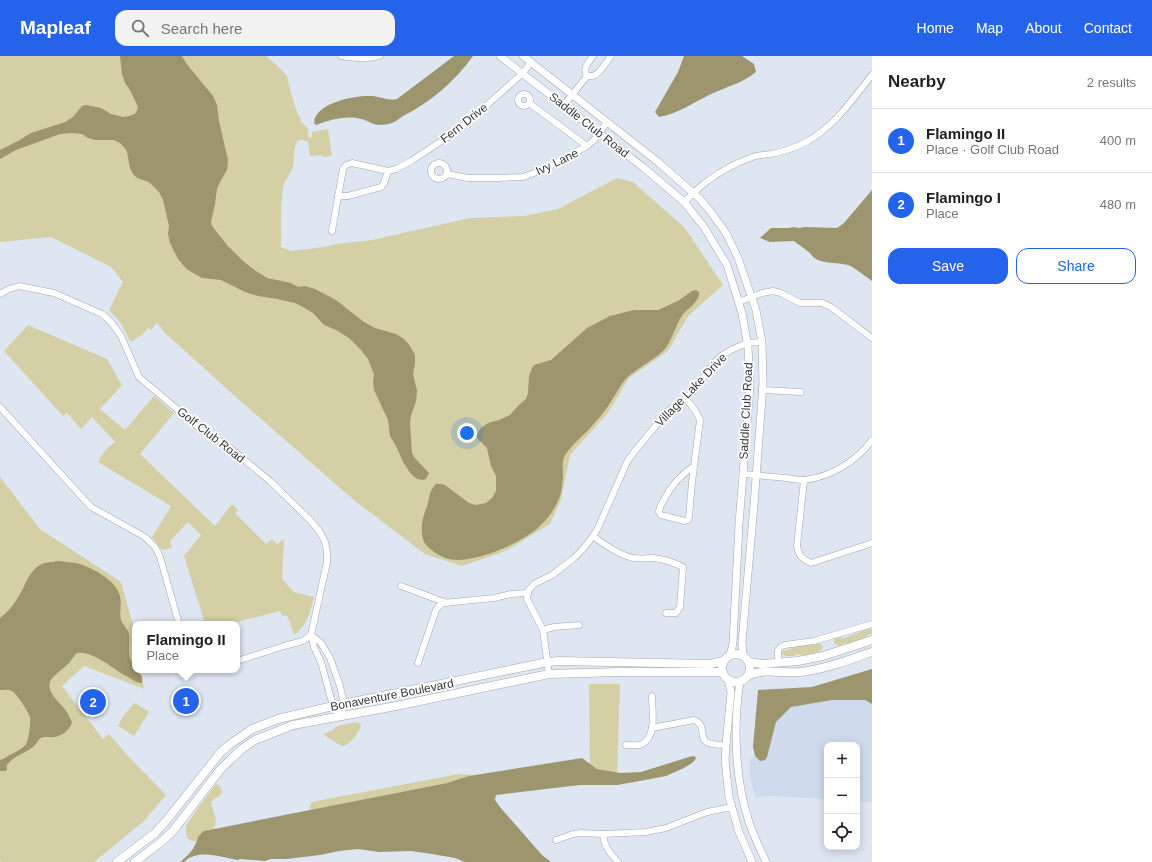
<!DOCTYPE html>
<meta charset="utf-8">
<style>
body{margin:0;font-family:Helvetica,sans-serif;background:#f2f2f2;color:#202124}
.controls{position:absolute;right:12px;bottom:12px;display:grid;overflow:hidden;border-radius:8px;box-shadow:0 2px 10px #0003}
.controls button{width:36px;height:36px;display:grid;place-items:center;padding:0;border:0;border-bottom:1px solid #e0e0e0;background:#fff;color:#202124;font:20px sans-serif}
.you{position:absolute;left:467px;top:377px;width:14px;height:14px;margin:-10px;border:3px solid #fff;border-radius:50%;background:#1a73e8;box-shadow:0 0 0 6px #1a73e833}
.badge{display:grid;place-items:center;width:26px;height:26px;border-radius:50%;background:#2563eb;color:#fff;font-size:13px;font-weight:700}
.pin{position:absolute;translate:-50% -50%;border:2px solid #fff;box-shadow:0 1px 4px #0006}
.popup{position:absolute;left:132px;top:565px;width:108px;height:52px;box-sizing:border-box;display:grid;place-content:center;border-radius:8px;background:#fff;filter:drop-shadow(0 1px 3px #0005);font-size:13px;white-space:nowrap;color:#757577}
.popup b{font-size:15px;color:#202124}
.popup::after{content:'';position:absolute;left:50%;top:100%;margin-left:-8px;border:8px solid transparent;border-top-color:#fff}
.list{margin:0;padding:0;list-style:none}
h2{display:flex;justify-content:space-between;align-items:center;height:52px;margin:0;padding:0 16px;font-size:17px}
h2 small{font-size:13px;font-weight:400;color:#757577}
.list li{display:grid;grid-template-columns:26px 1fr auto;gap:12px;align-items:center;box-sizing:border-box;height:64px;padding:0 16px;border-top:1px solid #e0e0e0}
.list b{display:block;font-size:15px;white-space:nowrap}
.list p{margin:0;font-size:13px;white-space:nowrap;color:#757577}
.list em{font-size:13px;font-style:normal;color:#757577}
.actions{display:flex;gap:8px;padding:12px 16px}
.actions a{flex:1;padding:9px 0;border:1px solid #2563eb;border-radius:12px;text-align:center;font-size:14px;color:#2563eb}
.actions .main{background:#2563eb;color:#fff}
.icon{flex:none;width:22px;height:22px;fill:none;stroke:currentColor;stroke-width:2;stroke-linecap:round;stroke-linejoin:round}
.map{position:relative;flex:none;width:872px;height:806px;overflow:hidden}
header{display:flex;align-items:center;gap:24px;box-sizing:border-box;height:56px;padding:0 20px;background:#2563eb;color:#fff}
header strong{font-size:19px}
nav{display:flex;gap:22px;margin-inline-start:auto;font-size:14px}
.search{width:280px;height:36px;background:#f2f2f2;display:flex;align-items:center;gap:10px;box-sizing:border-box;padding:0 14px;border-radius:12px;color:#757577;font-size:15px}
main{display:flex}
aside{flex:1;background:#fff}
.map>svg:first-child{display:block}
.built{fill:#cfdbec}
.green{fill:#d5cfa5}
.water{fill:#9c956d}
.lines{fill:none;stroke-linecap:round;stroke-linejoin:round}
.minor-casing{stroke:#9fa6b1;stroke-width:7}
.tertiary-casing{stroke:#9fa6b1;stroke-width:8}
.secondary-casing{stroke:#9fa6b1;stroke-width:9}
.minor{stroke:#fff;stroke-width:6}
.tertiary{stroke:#fff;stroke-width:7}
.secondary{stroke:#fff;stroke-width:8}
.labels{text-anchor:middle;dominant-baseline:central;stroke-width:3.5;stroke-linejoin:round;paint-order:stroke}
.street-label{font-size:12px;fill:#33363a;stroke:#fff}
</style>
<header>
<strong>Mapleaf</strong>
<div class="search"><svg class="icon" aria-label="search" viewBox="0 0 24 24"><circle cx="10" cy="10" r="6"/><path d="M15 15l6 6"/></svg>Search here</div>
<nav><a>Home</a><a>Map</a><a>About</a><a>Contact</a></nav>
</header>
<main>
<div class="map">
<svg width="872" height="806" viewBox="0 0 872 806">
<rect width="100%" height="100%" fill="#dee6f2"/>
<!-- built -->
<polygon class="built" points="832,644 865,644 872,648 872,746 857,745 857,689 827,689 827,743 769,740 755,742 750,719 750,704 755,700 758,703 767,701 776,666 791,651"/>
<!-- green -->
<g class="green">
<path d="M0 0H266L282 14 287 20 294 48 301 65 308 73V82L312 81V76L328 73 332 100 322 101V99L310 100 308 86 303 84H299C292 91 295 101 293 110 291 118 284 124 283 132 280 152 281 172 281 191L291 195 324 191 336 188 372 184 470 162 524 160 558 153 617 122 633 126 685 172 723 229 688 260 668 295 629 322 608 357 570 399 561 444 550 468 506 495 462 510 425 498 355 445 237 342 165 277 157 267 151 274 148 272 143 278 131 286 120 266 109 254 123 226 111 211 51 181 0 186Z"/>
<path d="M28 269 107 303 122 329 100 353 125 374 154 340 174 357 140 398 215 470 232 448 238 454 235 457 266 488 272 483 277 488 284 483 282 523 294 536 314 541C310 556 307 570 294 579L287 559 282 560 280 555 229 568H205L184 500 201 479 188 466 170 485 172 492 162 494 152 481 171 450 98 406 106 393 115 386 92 361 81 373 67 357 63 360 4 295Z"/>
<polygon points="0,421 40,473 121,526 135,576 135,614 141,614 144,633 84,610 62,630 103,683 109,678 129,701 166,739 144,765 94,806 1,806 0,804"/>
<polygon points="867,573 872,573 872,578 868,579 864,583 847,588 845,587 840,590 835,588 834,585 835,581 845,582"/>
<path d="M816 587 821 588 823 591 822 594C814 598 805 601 797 598L794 600H786L782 598 783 595C790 594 796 590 802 589 808 588 811 589 816 587Z"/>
<polygon points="589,628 620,628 617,717 597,713 590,708"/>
<polygon points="135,647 149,656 134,680 118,670 125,657 130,654 129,652"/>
<path d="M356 666 361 668C361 674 350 689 343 690 340 690 327 681 324 679L325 677 332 675 337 670Z"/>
<polygon points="459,718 474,719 447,727 310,754 311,746"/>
<path d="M216 728 220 730C225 741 217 739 211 746 212 756 220 765 213 773 205 775 199 776 197 785H193L190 784 187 782 186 775V770L198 752Z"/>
</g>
<!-- water -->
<g class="water">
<polygon points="120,0 182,0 186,7 213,40 217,49 219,65 228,104 227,114 220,126 217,133 215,148 211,166 212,170 227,189 242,204 253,213 267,222 291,227 298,231 305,230 315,233 336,244 364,266 375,272 396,278 404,283 410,290 415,299 415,307 413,318 417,335 416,345 411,360 410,367 412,397 415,402 429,417 426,423 423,424 417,423 411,418 403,406 396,390 390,380 388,364 374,334 373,326 374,319 368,303 360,293 349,282 336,274 324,269 313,257 303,251 295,247 277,243 258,240 245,236 221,224 202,222 188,214 183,209 178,203 170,187 168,178 169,170 163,144 159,136 149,126 137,122 133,118 130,112 127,96 125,92 120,87 114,84 95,84 88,82 82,78 72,77 60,78 16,94 0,103 0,94 18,85 31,77 65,66 73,61 82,50 86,49 101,52 111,58 123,61 129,60 135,58 137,54 138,51 130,34 125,27 122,18"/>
<path d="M454 0H473C455 25 431 46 403 60 401 61 399 63 396 65 391 68 384 69 378 69 371 68 367 64 361 63 345 59 330 64 316 69L314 67C315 46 356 39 373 40 382 41 388 45 397 43Z"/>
<path d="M684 0H742L754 8 756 16C743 27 726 31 711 38 694 46 678 58 659 61L655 56 678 16Z"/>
<path d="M872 134V225C867 221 852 210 848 209 837 206 817 209 810 197L794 185 770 186 760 182 771 172H788L794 171 799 172 805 171 837 172 844 167Z"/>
<path d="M696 234 699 236C700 245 690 251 684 257 675 268 673 284 664 294 650 308 630 314 620 331 613 342 607 353 598 363 592 370 586 377 579 383 574 388 569 393 565 399 561 406 563 414 563 422 562 428 562 435 560 440 554 457 540 473 525 481 508 492 477 504 457 504 446 504 435 498 427 490 420 483 421 468 424 459 425 455 427 451 428 447 430 438 429 436 436 428H441L445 429 469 447 476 449 486 447 492 442 496 435V420L491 410 487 392 477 382V378L481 372 488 367 499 364 510 359 518 350 526 343 528 337 529 320 532 312 534 309 551 304 587 272 610 260 634 254H658L678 245 692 235Z"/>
<path d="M58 505C65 506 73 506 80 508 94 513 116 524 120 540 122 548 119 558 121 564 123 569 128 573 129 578 130 586 128 595 130 603 132 607 135 609 135 614H136L142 621V627C137 627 133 624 128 621 114 614 93 594 77 597 73 600 72 604 69 607 64 612 54 619 51 624 44 635 61 647 66 655 69 659 70 663 72 666 70 674 62 680 54 681 50 682 44 680 41 682 38 683 37 687 35 689 26 698 15 698 7 709V713L6 715H0V704L3 703C9 699 23 693 26 688 29 684 31 665 30 661 28 655 17 638 12 635 8 633 4 634 0 634V562C8 556 15 547 20 538 26 528 29 515 40 509 45 506 52 506 58 505Z"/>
<polygon points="872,613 872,648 865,644 832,644 791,651 776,666 767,701 765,704 760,705 755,700 753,691 758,634 812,631"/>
<path d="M694 700 696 702 695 704 692 707 684 712 666 720 640 725 617 729H580L496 739 495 744 500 751 542 799 551 806H465L455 802 432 798 411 795 379 796 358 793 339 795 320 799 286 803H271L265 805 240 803 238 804C221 801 197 792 184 806H180C185 802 191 797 194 791 199 783 195 782 204 775L447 727 469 720 582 702 597 713 620 717 641 716 689 701Z"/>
</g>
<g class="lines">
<!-- minor casing -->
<g class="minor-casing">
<g id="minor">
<path d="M341 0C354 2 367 4 380 0"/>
<path d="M587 20C598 23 605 7 611 0"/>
<path d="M587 20C582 12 589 6 593 0"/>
<circle cx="524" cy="44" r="6"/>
<polyline points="529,47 587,90"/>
<polyline points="564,49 587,20"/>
<circle cx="439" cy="115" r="8"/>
<polyline points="447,118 468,122 498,122 523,121 542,114 587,90 594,84 607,66"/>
<polyline points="338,140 348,140 381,131 384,127 388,115"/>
<path d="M684 146C692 139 700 130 709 124 721 115 736 107 750 102 756 99 764 99 771 98 782 96 795 92 806 86 834 71 852 44 872 19"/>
<polyline points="332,175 343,113 346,109 352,107 388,115 396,113 411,105 460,73 523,17 531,6"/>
<polyline points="0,238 9,233 19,230 54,237 102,258 111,266 121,280 139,321 210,381 222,386 230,392 271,426 310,464 320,476 325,486 327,496 327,506 311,579 303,585 284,590 237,605"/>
<polyline points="739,246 762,237 773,235 781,237 800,247 822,247 831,251 872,282"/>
<polyline points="762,334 801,336"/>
<path d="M686 343C692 350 697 355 700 364L692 426 689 461 688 464 685 465 661 459 659 456C659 452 661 449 663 445 671 430 680 419 694 410"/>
<polyline points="0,351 91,451 145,481 155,491 160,501 179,568"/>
<path d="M743 418C757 419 771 421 786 422 792 423 799 424 804 424 831 421 857 405 872 384"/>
<path d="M804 424 797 490C799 500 802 503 811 507L872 487"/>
<path d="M593 480C603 488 621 500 634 502 641 503 647 502 653 502 663 503 675 507 683 511L680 551 676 557H666"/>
<polyline points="401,530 447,547"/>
<polyline points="543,574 554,571 579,569"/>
<polygon points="311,579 321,587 330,602 340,630 344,648 340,661 333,650 321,606 314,591"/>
<polyline points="418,607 436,554 439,550 443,547 494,542 511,538 528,537"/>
<polyline points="778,607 778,594 782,590 785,589 814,585 872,568"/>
<polyline points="549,618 543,574 527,543 528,535 534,528 552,519 573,503 583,493 593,480 598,472 627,406 634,396 668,355 686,343 698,329 714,307 721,300 731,294 747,287 762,286"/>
<path d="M652 672 694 664C708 669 697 683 709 687 714 689 720 689 726 689"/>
<path d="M626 689C632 689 638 690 642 688 657 681 652 653 652 640"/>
<path d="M603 778C604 791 610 797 618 806"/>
<polyline points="556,784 573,778 581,777 603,778 646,776 666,772 707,756 732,751"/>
</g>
</g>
<!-- tertiary casing -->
<g class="tertiary-casing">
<g id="tertiary">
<polyline points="500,0 644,112 684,146 704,171 727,209 742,257 748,291 750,330 739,468 733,586 732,592 730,598"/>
<polyline points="523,0 658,106 700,143 710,155 726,177 738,202 756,254 762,286 763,328 754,449 742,586 743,599"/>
<polyline points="728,624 731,636 726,689 725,704 729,741 739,776 752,806"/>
<path d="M740 626C733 669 735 724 749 766 754 780 760 793 766 806"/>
</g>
</g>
<!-- secondary casing -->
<g class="secondary-casing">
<g id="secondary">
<circle cx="736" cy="612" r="14"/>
<polyline points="749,606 761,608 798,605 823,600 872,584"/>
<path d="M749 619C766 612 783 618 801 616 825 613 849 604 872 596"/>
<polyline points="117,806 155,777 166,765 220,697 229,689 252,673 278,663 333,650 548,606 559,605 710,608 723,605"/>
<polyline points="135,806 161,786 173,775 220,714 230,704 243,692 255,684 293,669 396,650 549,618 620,616 722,616"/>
</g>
</g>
<!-- minor -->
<use href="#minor" class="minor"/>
<!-- tertiary -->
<use href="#tertiary" class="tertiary"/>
<!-- secondary -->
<use href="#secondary" class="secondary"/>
</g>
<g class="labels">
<!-- street labels -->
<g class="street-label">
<text transform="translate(464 67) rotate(-38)">Fern Drive</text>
<text transform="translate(589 69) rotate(38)">Saddle Club Road</text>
<text transform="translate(557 106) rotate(-26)">Ivy Lane</text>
<text transform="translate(691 334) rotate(-46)">Village Lake Drive</text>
<text transform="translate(746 355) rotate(-87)">Saddle Club Road</text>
<text transform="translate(211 379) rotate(38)">Golf Club Road</text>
<text transform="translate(392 639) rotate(-11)">Bonaventure Boulevard</text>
</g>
</g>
</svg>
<div class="controls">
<button>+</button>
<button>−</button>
<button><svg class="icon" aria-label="locate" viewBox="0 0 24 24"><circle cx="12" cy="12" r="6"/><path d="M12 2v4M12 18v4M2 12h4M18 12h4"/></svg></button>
</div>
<div class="you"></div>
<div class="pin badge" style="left:186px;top:645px">1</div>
<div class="popup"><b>Flamingo II</b>Place</div>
<div class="pin badge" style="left:93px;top:646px">2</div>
</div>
<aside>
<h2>Nearby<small>2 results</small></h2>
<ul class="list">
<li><span class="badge">1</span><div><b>Flamingo II</b><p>Place · Golf Club Road</p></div><em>400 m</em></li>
<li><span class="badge">2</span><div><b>Flamingo I</b><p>Place</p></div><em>480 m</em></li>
</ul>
<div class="actions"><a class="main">Save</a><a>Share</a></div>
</aside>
</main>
